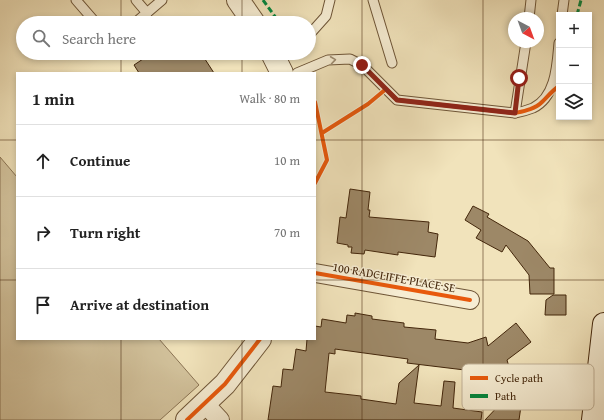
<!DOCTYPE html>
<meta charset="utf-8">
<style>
body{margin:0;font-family:"Gentium Book Plus",serif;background:#f2f2f2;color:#222}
.controls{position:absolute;right:12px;top:12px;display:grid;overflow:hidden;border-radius:0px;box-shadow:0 2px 6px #0003}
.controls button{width:36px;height:36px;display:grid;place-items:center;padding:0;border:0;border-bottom:1px solid #e0e0e0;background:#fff;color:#222;font:20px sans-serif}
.compass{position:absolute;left:508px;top:12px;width:36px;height:36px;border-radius:50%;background:#fff;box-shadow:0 2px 6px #0003;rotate:139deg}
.stop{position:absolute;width:12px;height:12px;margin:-9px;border:3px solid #8f2418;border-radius:50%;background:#fff}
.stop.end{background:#8f2418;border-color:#fff;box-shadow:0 1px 4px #0008}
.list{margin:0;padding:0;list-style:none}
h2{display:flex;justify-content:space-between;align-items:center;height:52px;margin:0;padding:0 16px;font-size:17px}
h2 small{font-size:13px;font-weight:400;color:#767676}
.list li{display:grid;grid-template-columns:26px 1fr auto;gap:12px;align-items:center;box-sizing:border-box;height:72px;padding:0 16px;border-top:1px solid #e0e0e0}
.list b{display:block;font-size:15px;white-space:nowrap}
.list em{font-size:13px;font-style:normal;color:#767676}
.icon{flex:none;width:22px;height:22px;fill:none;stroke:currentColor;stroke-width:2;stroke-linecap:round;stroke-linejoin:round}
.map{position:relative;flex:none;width:604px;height:420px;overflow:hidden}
.search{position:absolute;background:#fff;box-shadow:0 2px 6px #0003;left:16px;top:16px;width:300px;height:44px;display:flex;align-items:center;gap:10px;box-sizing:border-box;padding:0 14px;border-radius:22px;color:#767676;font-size:15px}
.panel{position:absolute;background:#fff;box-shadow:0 2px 6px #0003;left:16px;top:72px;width:300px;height:268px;border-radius:0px}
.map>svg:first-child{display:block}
.green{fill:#d3c39d;stroke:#8b7454}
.building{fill:#9d8867;stroke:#43260b}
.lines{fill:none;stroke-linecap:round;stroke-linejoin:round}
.service-casing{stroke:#6e5537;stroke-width:11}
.minor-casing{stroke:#6e5537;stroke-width:20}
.tertiary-casing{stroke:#6e5537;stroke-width:24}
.secondary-casing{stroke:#43260b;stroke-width:24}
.service{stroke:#f6edd3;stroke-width:9}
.minor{stroke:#f6edd3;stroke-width:18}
.tertiary{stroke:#f6edd3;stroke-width:22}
.secondary{stroke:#f6edd3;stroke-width:22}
.quiet{stroke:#00873e;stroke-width:3;stroke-dasharray:6 3;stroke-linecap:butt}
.cycleway-casing{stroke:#f6edd3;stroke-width:6}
.cycleway{stroke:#e8590c;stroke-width:4}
.oneway{stroke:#9c8a6f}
.route{stroke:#8f2418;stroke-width:5}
.grid{fill:none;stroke:#43260b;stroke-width:1;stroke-opacity:0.55}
.labels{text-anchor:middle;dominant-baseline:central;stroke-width:3;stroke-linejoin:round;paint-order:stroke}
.street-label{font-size:12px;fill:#43260b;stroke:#f6edd3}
.key{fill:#f6edd3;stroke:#c0b197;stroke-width:1}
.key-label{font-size:11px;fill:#43260b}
</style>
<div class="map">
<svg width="604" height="420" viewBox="0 0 604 420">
<rect width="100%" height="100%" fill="#f1e3bb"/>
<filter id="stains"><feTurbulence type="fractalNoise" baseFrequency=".005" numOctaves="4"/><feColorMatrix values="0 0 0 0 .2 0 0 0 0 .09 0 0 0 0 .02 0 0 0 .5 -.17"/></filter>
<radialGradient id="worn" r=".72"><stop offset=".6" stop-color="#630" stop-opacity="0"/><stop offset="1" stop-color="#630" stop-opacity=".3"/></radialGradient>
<!-- green -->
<polygon class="green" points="0,157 17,177 17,339 159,339 199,385 160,420 0,420"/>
<!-- building -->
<g class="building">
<polygon points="152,53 201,53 214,73 139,73 134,65"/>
<polygon points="350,189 370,192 368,210 370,210 369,217 429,222 428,232 438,234 435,257 398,252 398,255 365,250 364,254 351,253 352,247 348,247 348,245 337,243 340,217 346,218"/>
<polygon points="473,206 489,214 487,217 528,241 550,268 554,268 554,294 530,294 529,275 506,245 502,252 476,238 481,230 465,220"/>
<polygon points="553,295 566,295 566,315 545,315 546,300"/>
<polygon points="355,313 372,316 372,319 404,323 404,327 436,330 435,339 468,343 486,337 488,346 516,323 531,342 507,360 518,398 522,399 519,420 485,420 503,401 493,369 474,376 473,371 407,363 408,359 335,349 335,354 329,353 325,392 361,396 361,399 396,404 399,383 419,365 414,403 441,406 444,381 455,382 453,408 482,412 481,420 268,420 273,386 281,387 283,369 293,370 296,349 306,351 307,339 315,339 315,326 321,327 322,319 346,323 347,315 355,316"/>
</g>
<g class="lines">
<!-- service casing -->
<g class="service-casing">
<g id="service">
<polyline points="76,0 96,23"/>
<polyline points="136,0 147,13"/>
<polyline points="373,0 392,63"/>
<polyline points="562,15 564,0"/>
<polyline points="529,18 531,0"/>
<polyline points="135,23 162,0"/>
<polyline points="309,35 326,16 330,0"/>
<path d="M297 73 328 60 350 59 362 65 397 100 515 113C521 112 528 110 533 108 556 97 557 65 559 43"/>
<polyline points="515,113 526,42"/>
</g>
</g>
<!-- minor casing -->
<g class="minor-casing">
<g id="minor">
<polyline points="315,273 470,300"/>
<polyline points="205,404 220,420"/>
</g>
</g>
<!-- tertiary casing -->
<g class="tertiary-casing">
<g id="tertiary">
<polyline points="238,0 254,23"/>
<polyline points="272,53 282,73"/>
<polyline points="187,420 225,384 260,339"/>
</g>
</g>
<!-- secondary casing -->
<g class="secondary-casing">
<polyline id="secondary" points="593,420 604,324"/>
</g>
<!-- service -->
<use href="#service" class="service"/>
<!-- minor -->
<use href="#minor" class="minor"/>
<!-- tertiary -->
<use href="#tertiary" class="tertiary"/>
<!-- secondary -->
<use href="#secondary" class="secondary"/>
<!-- quiet -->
<g class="quiet">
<polyline points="263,0 279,22"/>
<polyline points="577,15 581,0"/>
</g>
<!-- cycleway casing -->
<g class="cycleway-casing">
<g id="cycleway">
<polyline points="315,102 327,160 315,183"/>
<path d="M322 133 368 104 386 89 397 100 515 113C524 111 535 109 542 102 548 96 552 91 559 86"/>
<polyline points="315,273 470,300"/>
<polyline points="187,420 225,384 260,339"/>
</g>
</g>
<!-- cycleway -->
<use href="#cycleway" class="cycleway"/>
</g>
<!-- one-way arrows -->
<defs><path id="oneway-chevron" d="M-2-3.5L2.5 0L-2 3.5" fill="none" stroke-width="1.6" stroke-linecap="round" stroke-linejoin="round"/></defs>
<use class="oneway" href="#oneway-chevron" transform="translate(333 60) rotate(-8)"/>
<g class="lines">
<!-- route -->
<polyline class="route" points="362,65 397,100 515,113 519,78"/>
</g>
<!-- grid -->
<path class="grid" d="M121 0V23M242 0V23M362 0V420M483 0V420M121 53V73M242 53V73M0 140H17M315 140H604M0 280H17M315 280H604M121 339V420M242 339V420"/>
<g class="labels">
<!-- street labels -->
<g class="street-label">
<text transform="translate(394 277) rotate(10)">100 RADCLIFFE PLACE SE</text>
</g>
</g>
<!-- legend -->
<rect x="462" y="364" width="132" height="46" rx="6" class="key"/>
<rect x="470" y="376" width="18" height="4" fill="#e8590c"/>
<rect x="470" y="394" width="18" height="4" fill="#00873e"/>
<g class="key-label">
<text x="495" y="382">Cycle path</text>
<text x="495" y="400">Path</text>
</g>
<rect width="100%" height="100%" filter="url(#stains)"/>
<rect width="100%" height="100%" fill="url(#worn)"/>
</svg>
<div class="controls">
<button>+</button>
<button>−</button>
<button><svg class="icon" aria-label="layers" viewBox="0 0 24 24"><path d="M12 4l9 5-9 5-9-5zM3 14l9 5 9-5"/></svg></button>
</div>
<svg class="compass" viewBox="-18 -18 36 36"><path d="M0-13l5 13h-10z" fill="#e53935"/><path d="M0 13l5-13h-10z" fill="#767676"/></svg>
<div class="stop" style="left:519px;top:78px"></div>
<div class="stop end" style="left:362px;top:65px"></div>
<div class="search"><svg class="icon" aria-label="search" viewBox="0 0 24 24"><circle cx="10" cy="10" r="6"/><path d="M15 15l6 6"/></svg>Search here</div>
<section class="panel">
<h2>1 min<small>Walk · 80 m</small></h2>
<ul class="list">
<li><svg class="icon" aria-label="ahead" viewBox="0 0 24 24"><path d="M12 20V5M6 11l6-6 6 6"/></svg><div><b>Continue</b></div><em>10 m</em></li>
<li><svg class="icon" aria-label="right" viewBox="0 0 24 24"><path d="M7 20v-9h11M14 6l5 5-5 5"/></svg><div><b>Turn right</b></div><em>70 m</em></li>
<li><svg class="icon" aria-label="arrive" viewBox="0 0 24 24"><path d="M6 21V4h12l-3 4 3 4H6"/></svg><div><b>Arrive at destination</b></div></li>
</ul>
</section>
</div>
